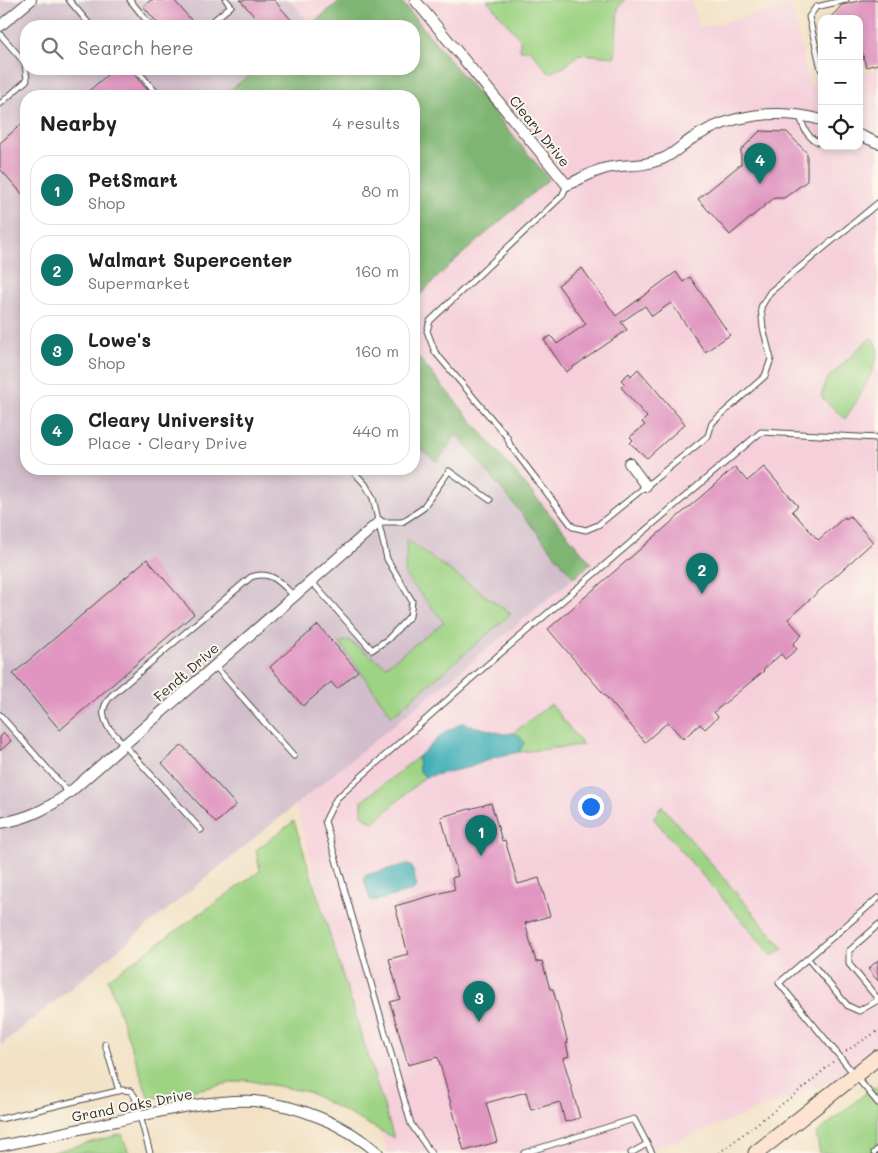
<!DOCTYPE html>
<meta charset="utf-8">
<style>
body{margin:0;font-family:Mali,sans-serif;background:#f2f2f2;color:#202124}
.controls{position:absolute;right:15px;top:15px;display:grid;overflow:hidden;border-radius:10px;box-shadow:0 2px 8px #0003}
.controls button{width:45px;height:45px;display:grid;place-items:center;padding:0;border:0;border-bottom:1px solid #e0e0e0;background:#fff;color:#202124;font:25px sans-serif}
.you{position:absolute;left:590px;top:806px;width:18px;height:18px;margin:-12px;border:4px solid #fff;border-radius:50%;background:#1a73e8;box-shadow:0 0 0 8px #1a73e833}
.badge{display:grid;place-items:center;width:32px;height:32px;border-radius:50%;background:#0f766e;color:#fff;font-size:16px;font-weight:700}
.pin{position:absolute;translate:-50% -41px;filter:drop-shadow(0 1px 2px #0008)}
.pin::after{content:'';position:absolute;top:26px;width:18px;height:15px;background:inherit;clip-path:polygon(0 0,100% 0,50% 100%)}
.list{margin:0;padding:0;list-style:none}
h2{display:flex;justify-content:space-between;align-items:center;height:65px;margin:0;padding:0 20px;font-size:21px}
h2 small{font-size:16px;font-weight:400;color:#757577}
.list li{display:grid;grid-template-columns:32px 1fr auto;gap:15px;align-items:center;box-sizing:border-box;height:70px;margin:0 10px 10px;padding:0 10px;border:1px solid #e0e0e0;border-radius:20px}
.list b{display:block;font-size:19px;white-space:nowrap}
.list p{margin:0;font-size:16px;white-space:nowrap;color:#757577}
.list em{font-size:16px;font-style:normal;color:#757577}
.icon{flex:none;width:28px;height:28px;fill:none;stroke:currentColor;stroke-width:2;stroke-linecap:round;stroke-linejoin:round}
.map{position:relative;flex:none;width:878px;height:1153px;overflow:hidden}
.search{position:absolute;background:#fff;box-shadow:0 2px 8px #0003;left:20px;top:20px;width:400px;height:55px;display:flex;align-items:center;gap:12px;box-sizing:border-box;padding:0 18px;border-radius:20px;color:#757577;font-size:19px}
.panel{position:absolute;background:#fff;box-shadow:0 2px 8px #0003;left:20px;top:90px;width:400px;height:385px;border-radius:20px}
.map>svg:first-child{display:block}
.built{fill:#f5cfda}
.industrial{fill:#d1bdcb}
.green{fill:#9ed384;stroke:#647f58}
.forest{fill:#7eb572;stroke:#54704e}
.water{fill:#3fafb8;stroke:#356d72}
.building{fill:#e094c0}
.lines{fill:none;stroke-linecap:round;stroke-linejoin:round}
.lane-casing{stroke:#494642;stroke-width:7}
.street-casing{stroke:#494642;stroke-width:12}
.secondary-casing{stroke:#494642;stroke-width:17}
.path{stroke:#494642;stroke-width:2;stroke-dasharray:1 4;stroke-linecap:butt}
.lane{stroke:#fff;stroke-width:5}
.street{stroke:#fff;stroke-width:10}
.secondary{stroke:#fde4d1;stroke-width:15}
.labels{text-anchor:middle;dominant-baseline:central;stroke-width:4;stroke-linejoin:round;paint-order:stroke}
.street-label{font-size:14px;fill:#2b2b2b;stroke:#fbf7ec}
</style>
<div class="map">
<svg width="878" height="1153" viewBox="0 0 878 1153">
<rect width="100%" height="100%" fill="#fbf7ec"/>
<filter id="ink" filterUnits="userSpaceOnUse"><feTurbulence type="fractalNoise" baseFrequency=".02" numOctaves="2"/><feDisplacementMap in="SourceGraphic" scale="10" xChannelSelector="R" yChannelSelector="G"/><feConvolveMatrix kernelMatrix="1 2 1 2 8 2 1 2 1" color-interpolation-filters="sRGB"/></filter>
<filter id="wash" filterUnits="userSpaceOnUse"><feTurbulence type="fractalNoise" baseFrequency=".0096" numOctaves="4" result="noise"/><feDisplacementMap in="SourceGraphic" scale="20" xChannelSelector="R" yChannelSelector="G"/><feGaussianBlur stdDeviation="1.12" result="paint"/><feColorMatrix in="noise" values="0 0 0 0 0 0 0 0 0 0 0 0 0 0 0 0 0 1.4 0 .05"/><feComposite in="paint" operator="in"/></filter>
<g filter="url(#wash)">
<rect width="100%" height="100%" fill="#f2e1c4"/>
<!-- built -->
<g class="built">
<polygon points="290,0 341,0 311,25"/>
<polygon points="400,0 691,0 700,28 791,5 810,86 822,83 822,146 859,146 859,74 878,69 878,1044 836,1080 644,1153 390,1153 386,1149 296,804 591,563 414,352 414,301 452,263 549,179"/>
</g>
<!-- industrial -->
<polygon class="industrial" points="0,0 290,0 311,25 26,26 26,69 257,69 223,96 26,96 26,469 414,469 414,443 437,462 457,433 574,578 0,1046"/>
<!-- green -->
<g class="green">
<polygon points="487,0 625,0 618,8 615,57 579,54 564,67 549,73 530,50 520,50 520,39"/>
<path d="M871 337C873 340 876 344 878 347 878 368 856 403 845 419L821 397 826 380Z"/>
<polygon points="407,540 511,614 392,716 340,643 348,640 386,666 444,622 405,575"/>
<polygon points="551,704 583,745 519,752 524,743 519,735 513,733"/>
<polygon points="418,757 419,770 425,777 373,823 362,815 362,801"/>
<polygon points="662,806 784,949 772,956 653,818"/>
<polygon points="294,821 394,1138 308,1092 246,1080 149,1099 108,979 260,871 256,850"/>
<polygon points="873,1087 878,1088 878,1153 820,1153 816,1134"/>
<polygon points="122,1134 129,1153 50,1153"/>
</g>
<!-- forest -->
<g class="forest">
<polygon points="341,0 400,0 549,179 452,263 414,301 414,96 223,96 257,69 414,69 414,26 309,26"/>
<polygon points="414,352 591,563 574,578 457,434 437,462 414,443"/>
</g>
<!-- water -->
<g class="water">
<polygon points="462,723 504,734 513,733 519,735 524,743 519,752 495,757 471,767 425,777 419,770 418,757 445,732"/>
<polygon points="407,864 412,867 417,886 414,890 376,901 370,900 364,879 366,875"/>
</g>
<g id="blocks">
<!-- building -->
<g class="building">
<polygon points="151,0 174,0 191,20 183,26 160,26 143,6"/>
<polygon points="240,0 274,0 293,22 288,26 263,26"/>
<polygon points="862,0 878,0 878,64 866,67 859,41 859,19 829,19 842,5"/>
<polygon points="114,69 129,69 153,96 83,96"/>
<polygon points="26,120 26,198 0,169 0,143"/>
<polygon points="760,131 787,132 807,153 807,181 784,198 774,198 730,235 698,199 741,164 741,150"/>
<polygon points="582,268 616,316 676,272 683,282 690,277 730,335 705,352 671,303 652,316 645,306 621,322 627,330 566,372 544,340 551,336 557,344 586,324 558,285"/>
<polygon points="638,369 685,424 647,458 630,443 633,440 630,437 645,425 642,422 647,417 621,387 625,384 621,380 629,373 631,376"/>
<polygon points="735,467 747,481 764,467 798,506 792,511 818,540 845,517 846,519 850,516 873,542 788,619 802,635 793,644 797,649 785,659 781,654 763,670 764,671 714,712 718,717 705,729 700,724 683,739 668,722 645,742 548,629"/>
<polygon points="147,559 194,614 60,730 13,674"/>
<polygon points="318,625 358,671 337,689 331,682 303,706 270,667"/>
<polygon points="4,733 11,741 0,751 0,737"/>
<polygon points="182,745 236,805 216,823 162,763"/>
<polygon points="491,803 502,841 505,840 518,884 539,878 550,916 525,923 536,962 542,961 550,989 553,989 568,1043 566,1043 569,1056 563,1058 580,1118 565,1122 560,1102 531,1110 526,1092 486,1103 497,1142 464,1151 438,1057 408,1065 390,1002 400,999 389,959 408,954 395,906 455,889 452,878 458,876 441,817"/>
<polygon points="878,960 878,981 868,969"/>
</g>
</g>
</g>
<g filter="url(#ink)">
<use href="#blocks" fill-opacity="0" stroke="#494642" stroke-width="1"/>
<g class="lines">
<!-- lane casing -->
<g class="lane-casing">
<g id="lane">
<polyline points="69,0 91,26"/>
<polyline points="130,0 151,26"/>
<polyline points="207,26 231,6 226,0"/>
<polyline points="0,34 25,63 27,80 0,104"/>
<polyline points="136,69 159,96"/>
<polyline points="821,69 809,17 816,7 846,0"/>
<path d="M800 115C803 128 808 140 822 143"/>
<polyline points="567,185 562,196 430,321 427,331 435,352 507,437 510,445 573,527 586,530 598,525 708,436 712,423 765,376 771,359 763,328 761,307 770,292 878,203"/>
<polyline points="878,437 878,470"/>
<polyline points="379,522 402,522 422,509 449,471 490,500"/>
<polyline points="311,581 372,650 388,639 410,616 412,601 387,559 373,498 365,484 351,469"/>
<polyline points="215,666 294,756"/>
<polyline points="0,715 69,793"/>
<path d="M201 830 108 727C102 714 101 708 111 696L251 577C271 570 280 582 294 596"/>
<polyline points="878,898 779,983 878,1103"/>
<polyline points="878,925 849,951 849,964 878,999"/>
<polyline points="808,959 848,1006 859,1011 878,1000"/>
<polyline points="105,1044 119,1091"/>
<polyline points="0,1119 122,1090 131,1091 135,1097 150,1153"/>
<polyline points="431,1153 411,1124 325,821 336,799 488,664 761,432 878,438"/>
<polyline points="524,1153 634,1119 652,1153"/>
<polyline points="631,1153 647,1144"/>
<polyline points="874,1153 878,1149"/>
</g>
</g>
<!-- street casing -->
<g class="street-casing">
<g id="street">
<path d="M415 0 567 185C581 179 598 168 613 167 634 164 640 167 662 159 673 155 683 144 693 138 731 114 779 108 822 120"/>
<polyline points="0,26 31,0"/>
<polyline points="859,135 878,143"/>
<polyline points="629,463 646,486"/>
<path d="M0 823C27 819 47 809 69 793L379 522"/>
<path d="M0 1146C45 1137 89 1127 134 1117 170 1109 217 1099 254 1101 298 1105 345 1124 378 1153"/>
</g>
</g>
<!-- secondary casing -->
<g class="secondary-casing">
<polyline id="secondary" points="756,1153 878,1057"/>
</g>
<!-- path -->
<g class="path">
<polyline points="846,1051 878,1031"/>
<polyline points="719,1153 808,1084 835,1060"/>
</g>
<!-- lane -->
<use href="#lane" class="lane"/>
<!-- street -->
<use href="#street" class="street"/>
<!-- secondary -->
<use href="#secondary" class="secondary"/>
</g>
</g>
<g class="labels">
<!-- street labels -->
<g class="street-label">
<text transform="translate(540 131) rotate(51)">Cleary Drive</text>
<text transform="translate(186 672) rotate(-41)">Fendt Drive</text>
<text transform="translate(132 1105) rotate(-11)">Grand Oaks Drive</text>
</g>
</g>
</svg>
<div class="controls">
<button>+</button>
<button>−</button>
<button><svg class="icon" aria-label="locate" viewBox="0 0 24 24"><circle cx="12" cy="12" r="6"/><path d="M12 2v4M12 18v4M2 12h4M18 12h4"/></svg></button>
</div>
<div class="you"></div>
<div class="pin badge" style="left:481px;top:856px">1</div>
<div class="pin badge" style="left:702px;top:594px">2</div>
<div class="pin badge" style="left:479px;top:1022px">3</div>
<div class="pin badge" style="left:760px;top:184px">4</div>
<div class="search"><svg class="icon" aria-label="search" viewBox="0 0 24 24"><circle cx="10" cy="10" r="6"/><path d="M15 15l6 6"/></svg>Search here</div>
<section class="panel">
<h2>Nearby<small>4 results</small></h2>
<ul class="list">
<li><span class="badge">1</span><div><b>PetSmart</b><p>Shop</p></div><em>80 m</em></li>
<li><span class="badge">2</span><div><b>Walmart Supercenter</b><p>Supermarket</p></div><em>160 m</em></li>
<li><span class="badge">3</span><div><b>Lowe's</b><p>Shop</p></div><em>160 m</em></li>
<li><span class="badge">4</span><div><b>Cleary University</b><p>Place · Cleary Drive</p></div><em>440 m</em></li>
</ul>
</section>
</div>
